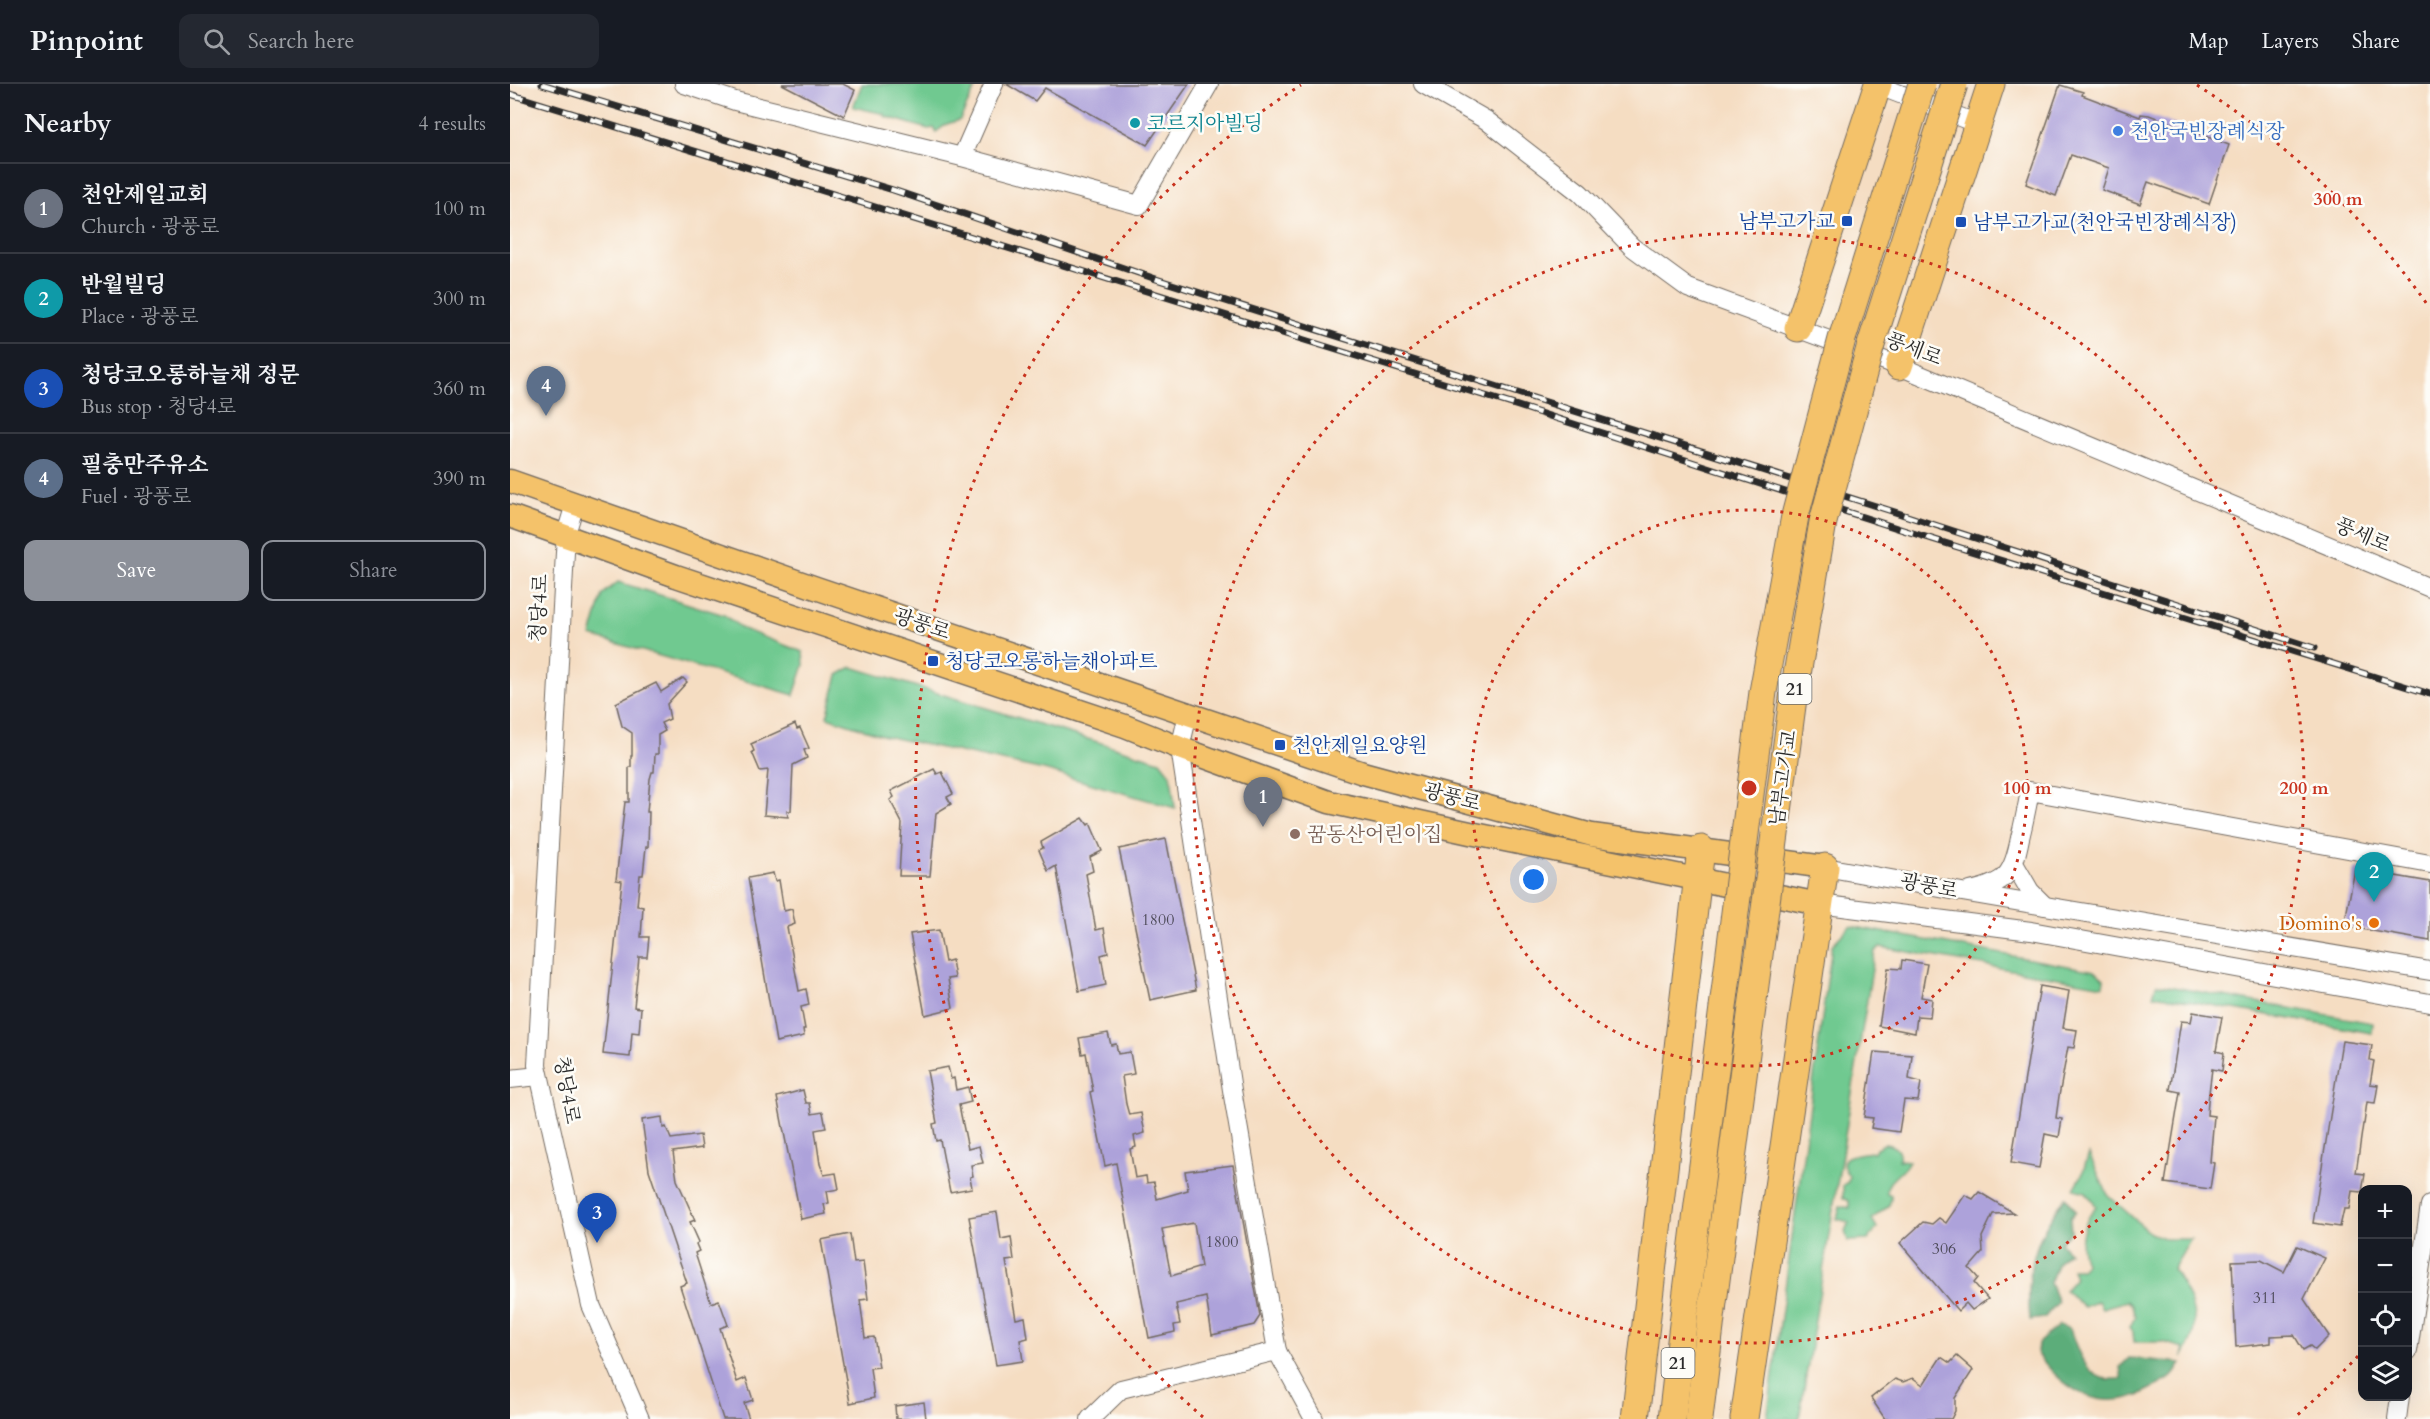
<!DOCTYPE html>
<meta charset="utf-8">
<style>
body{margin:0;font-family:Cardo,"Noto Serif KR",serif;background:#242831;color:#f1f3f6}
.controls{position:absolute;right:18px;bottom:18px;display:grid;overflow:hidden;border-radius:12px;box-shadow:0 6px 24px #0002}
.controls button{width:54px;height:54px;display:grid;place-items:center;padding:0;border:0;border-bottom:2px solid #363941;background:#171b24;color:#f1f3f6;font:30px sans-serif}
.you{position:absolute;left:1024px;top:796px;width:21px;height:21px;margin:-15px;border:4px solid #fff;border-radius:50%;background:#1a73e8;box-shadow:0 0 0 9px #1a73e833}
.badge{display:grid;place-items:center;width:39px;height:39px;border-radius:50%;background:#8c9099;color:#fff;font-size:20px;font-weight:700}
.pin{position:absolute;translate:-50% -50px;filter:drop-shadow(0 2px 3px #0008)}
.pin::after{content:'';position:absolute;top:32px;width:21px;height:18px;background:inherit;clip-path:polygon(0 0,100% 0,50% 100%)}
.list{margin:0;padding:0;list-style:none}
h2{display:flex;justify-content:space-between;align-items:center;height:78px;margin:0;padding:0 24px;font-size:26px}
h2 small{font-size:20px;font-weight:400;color:#9ea1a6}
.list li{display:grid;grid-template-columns:39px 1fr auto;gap:18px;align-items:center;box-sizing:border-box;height:90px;padding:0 24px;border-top:2px solid #363941}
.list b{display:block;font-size:22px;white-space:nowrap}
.list p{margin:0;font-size:20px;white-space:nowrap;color:#9ea1a6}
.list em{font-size:20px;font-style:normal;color:#9ea1a6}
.actions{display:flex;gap:12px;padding:18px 24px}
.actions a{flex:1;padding:14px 0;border:2px solid #8c9099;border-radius:12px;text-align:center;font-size:21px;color:#8c9099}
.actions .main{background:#8c9099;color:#fff}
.icon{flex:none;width:33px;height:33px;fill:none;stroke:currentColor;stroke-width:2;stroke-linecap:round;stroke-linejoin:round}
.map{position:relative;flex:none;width:1920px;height:1335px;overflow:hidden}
header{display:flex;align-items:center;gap:36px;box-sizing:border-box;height:84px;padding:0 30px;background:#171b24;border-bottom:2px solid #363941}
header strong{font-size:28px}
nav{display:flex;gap:33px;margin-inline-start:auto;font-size:21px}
.search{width:420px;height:54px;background:#242831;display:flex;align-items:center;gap:15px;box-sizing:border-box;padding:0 21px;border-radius:12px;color:#9ea1a6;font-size:22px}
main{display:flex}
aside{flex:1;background:#171b24}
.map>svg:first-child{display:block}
.green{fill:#6fc990;stroke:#4d7a5e;stroke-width:1.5}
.forest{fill:#5bad7a;stroke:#436c52;stroke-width:1.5}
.building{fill:#ada2da;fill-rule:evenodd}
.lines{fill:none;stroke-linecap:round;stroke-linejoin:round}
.minor-casing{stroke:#726960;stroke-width:20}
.major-casing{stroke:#726960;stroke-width:25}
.highway-casing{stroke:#726960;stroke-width:29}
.minor{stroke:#fff;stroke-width:18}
.major{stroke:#f4c26a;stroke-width:22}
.highway{stroke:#f4c26a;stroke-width:27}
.rail-casing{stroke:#2b2b2b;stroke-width:7}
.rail{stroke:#fdfcf7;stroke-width:4.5;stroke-dasharray:14;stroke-linecap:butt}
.highway-bridge-casing{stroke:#726960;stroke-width:29;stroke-linecap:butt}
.highway-bridge{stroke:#f4c26a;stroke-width:27}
.ring{fill:none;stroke:#c8321e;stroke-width:3;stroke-dasharray:3 6}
.culture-dot{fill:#0f9aa8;stroke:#fdfcf7;stroke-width:2}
.shop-dot{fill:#3f7fe0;stroke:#fdfcf7;stroke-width:2}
.transit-dot{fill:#1a4fb4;stroke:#fdfcf7;stroke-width:2}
.education-dot{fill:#8d6e63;stroke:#fdfcf7;stroke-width:2}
.food-dot{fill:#e8710a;stroke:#fdfcf7;stroke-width:2}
.labels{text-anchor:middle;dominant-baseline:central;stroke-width:5;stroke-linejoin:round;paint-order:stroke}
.number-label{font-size:16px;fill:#4c4957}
.shield{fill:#fdfcf7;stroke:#6a6a68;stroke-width:1.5}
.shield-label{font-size:18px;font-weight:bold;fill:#2b2b2b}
.culture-label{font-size:20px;fill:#0d838f;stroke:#fdfcf7;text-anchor:start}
.shop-label{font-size:20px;fill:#366cbe;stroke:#fdfcf7;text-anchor:start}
.transit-label{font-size:20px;fill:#164399;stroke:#fdfcf7;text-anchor:start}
.street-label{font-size:20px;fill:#2b2b2b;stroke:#fdfcf7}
.education-label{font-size:20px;fill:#785e54;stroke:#fdfcf7;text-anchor:start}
.food-label{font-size:20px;fill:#c56008;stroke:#fdfcf7;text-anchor:end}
.centre{fill:#c8321e;stroke:#fdfcf7;stroke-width:3}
.ring-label{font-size:18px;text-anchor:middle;font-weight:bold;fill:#c8321e;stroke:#fdfcf7;stroke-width:5;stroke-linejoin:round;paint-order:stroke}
</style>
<header>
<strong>Pinpoint</strong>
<div class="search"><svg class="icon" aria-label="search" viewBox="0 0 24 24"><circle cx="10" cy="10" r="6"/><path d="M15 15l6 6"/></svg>Search here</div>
<nav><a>Map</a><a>Layers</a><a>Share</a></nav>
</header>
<main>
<aside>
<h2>Nearby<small>4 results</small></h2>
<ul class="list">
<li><span class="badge" style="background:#6b7280">1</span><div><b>천안제일교회</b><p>Church · 광풍로</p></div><em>100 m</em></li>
<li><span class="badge" style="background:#0f9aa8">2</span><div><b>반월빌딩</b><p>Place · 광풍로</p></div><em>300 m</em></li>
<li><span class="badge" style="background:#1a4fb4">3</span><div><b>청당코오롱하늘채 정문</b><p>Bus stop · 청당4로</p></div><em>360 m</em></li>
<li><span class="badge" style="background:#5c6f8a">4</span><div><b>필충만주유소</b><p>Fuel · 광풍로</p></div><em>390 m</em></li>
</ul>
<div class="actions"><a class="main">Save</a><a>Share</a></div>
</aside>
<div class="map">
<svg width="1920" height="1335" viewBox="0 0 1920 1335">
<rect width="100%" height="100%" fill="#fdfcf7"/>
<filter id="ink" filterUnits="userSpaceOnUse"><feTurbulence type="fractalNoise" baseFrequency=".0167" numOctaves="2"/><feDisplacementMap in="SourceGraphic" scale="12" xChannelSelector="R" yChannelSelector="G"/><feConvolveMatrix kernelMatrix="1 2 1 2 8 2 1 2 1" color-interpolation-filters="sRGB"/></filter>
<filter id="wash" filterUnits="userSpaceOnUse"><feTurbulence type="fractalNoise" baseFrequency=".008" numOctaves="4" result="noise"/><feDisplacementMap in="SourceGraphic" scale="24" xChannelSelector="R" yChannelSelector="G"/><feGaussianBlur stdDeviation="1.35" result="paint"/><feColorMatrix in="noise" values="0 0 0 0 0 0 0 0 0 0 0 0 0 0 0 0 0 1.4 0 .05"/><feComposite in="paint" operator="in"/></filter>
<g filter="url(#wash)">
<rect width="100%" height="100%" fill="#f5ddc2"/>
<!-- green -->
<g class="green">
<polygon points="352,0 467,0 450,36 437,40 426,48 425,44 418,45 374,32 375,30 343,23"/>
<polygon points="108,498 214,531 233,545 293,568 294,581 284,611 81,552 93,510"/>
<polygon points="342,583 650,677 661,691 665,724 534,686 375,652 317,633 328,591"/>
<polygon points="1340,842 1585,887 1594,895 1593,902 1370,863 1365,867 1289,1335 1257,1335 1322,861"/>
<polygon points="1647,900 1863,939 1862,949 1643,911"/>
<path d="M1374 1060C1384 1061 1391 1066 1389 1076L1399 1077C1392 1091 1375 1096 1377 1109L1381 1111C1382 1125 1371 1126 1362 1135L1367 1144 1358 1156 1338 1157 1335 1147 1339 1138 1327 1135 1330 1122 1339 1124V1117L1333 1114V1101L1338 1098 1339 1092C1322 1070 1347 1070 1364 1068L1366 1064Z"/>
<path d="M1579 1070 1598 1111 1640 1149 1656 1155H1681L1663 1185C1682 1216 1695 1240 1672 1273L1674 1264 1652 1258H1624L1623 1248 1620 1243 1625 1233 1622 1222 1617 1217 1592 1224 1588 1217 1574 1223 1555 1206 1565 1194 1562 1185H1572L1575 1179C1567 1159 1573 1139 1586 1122L1576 1108 1564 1105 1571 1093Z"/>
</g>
<!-- forest -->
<g class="forest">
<path d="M1556 1113 1566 1127 1560 1134 1561 1148 1550 1159 1559 1168 1548 1178 1540 1199 1548 1218 1534 1234 1520 1236C1515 1188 1525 1150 1556 1113Z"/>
<path d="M1549 1241 1560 1245C1566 1262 1573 1287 1592 1294 1598 1296 1606 1295 1612 1295L1610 1283 1619 1274 1671 1279C1663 1296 1657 1296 1641 1305 1594 1331 1556 1309 1527 1269L1528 1259Z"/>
</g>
<g id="blocks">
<!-- building -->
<g class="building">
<polygon points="272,0 333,0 345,6 334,32"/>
<polygon points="496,0 679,0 637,61 535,4 525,17"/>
<polygon points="1550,1 1573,8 1572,11 1630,33 1631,30 1639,31 1719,61 1699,120 1638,98 1630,120 1592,106 1599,84 1561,71 1546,112 1516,100"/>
<polygon points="173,594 177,598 157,620 160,635 151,639 155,647 148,651 148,670 145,670 144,688 142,688 140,695 137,728 139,728 138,763 136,763 133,791 130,791 127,822 133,823 131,853 139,853 137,873 129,873 124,923 131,924 129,949 122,948 120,973 93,970 112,797 106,796 115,718 119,718 119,683 121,683 121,672 122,672 122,649 112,642 106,619 146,599 151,608"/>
<polygon points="285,640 287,645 290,644 299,664 294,666 297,674 283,681 281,727 277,727 278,733 254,731 258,686 250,687 242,668 244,667 241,660"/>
<polygon points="424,685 427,690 432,688 443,710 437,713 441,720 426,729 420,792 389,792 392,739 380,716 384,713 381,707"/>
<polygon points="573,734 578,741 580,739 592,767 580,773 583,787 576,790 586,846 594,844 598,869 591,871 596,901 569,907 546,782 538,787 529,766 533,764 531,758"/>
<polygon points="656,755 686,906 640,916 609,765"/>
<polygon points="1845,785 1920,798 1920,857 1834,842"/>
<polygon points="263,789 265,797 269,796 274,827 282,825 285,840 277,843 289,907 296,905 299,921 291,923 295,945 293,945 294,952 266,958 238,794"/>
<polygon points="429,846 435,878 442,876 445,894 438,895 443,924 415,931 400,850"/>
<polygon points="1392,876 1417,880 1411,913 1422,915 1420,933 1407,932 1405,949 1369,942 1378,884 1391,885"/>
<polygon points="1530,902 1559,907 1553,944 1567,946 1564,964 1558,963 1549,1012 1546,1034 1552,1035 1549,1053 1535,1050 1529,1084 1501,1079"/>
<polygon points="1683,928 1712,933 1706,967 1714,969 1712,987 1702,985 1698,1017 1697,1031 1704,1032 1700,1078 1704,1079 1700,1105 1655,1099 1670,1008 1660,1006 1671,937 1681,938"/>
<path d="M598 949 601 961 606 960 608 970 620 968 624 990 612 992 616 1020 619 1031 631 1029 635 1049 624 1052 626 1063 620 1065 625 1094 636 1092 637 1099 644 1098 647 1115 678 1106 675 1087 723 1081 750 1232 744 1241 702 1251 696 1213 666 1220 670 1240 664 1241 665 1248 639 1254 606 1079 595 1082 580 1008 583 1007 576 969 572 970 569 954ZM684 1139 691 1183 661 1192 652 1145Z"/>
<polygon points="1832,957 1862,961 1860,976 1864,977 1860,1000 1868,1001 1865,1019 1857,1018 1854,1040 1853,1040 1846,1089 1855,1090 1852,1108 1842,1107 1839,1125 1834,1125 1830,1143 1803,1139"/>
<polygon points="1364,968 1402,971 1399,995 1411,998 1408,1017 1394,1016 1389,1048 1361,1044 1363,1034 1354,1033"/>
<polygon points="438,983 441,995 444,994 446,1006 458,1003 461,1018 449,1021 451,1031 458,1065 469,1062 473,1079 461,1081 463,1092 460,1093 462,1104 440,1108 430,1056 426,1057 423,1040 427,1039 417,987"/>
<polygon points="293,1006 296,1019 300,1019 302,1030 313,1028 316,1044 305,1046 310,1080 314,1091 326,1089 329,1105 317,1107 319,1119 314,1120 316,1130 291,1135 267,1013"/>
<polygon points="152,1033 153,1044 156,1043 161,1055 190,1051 192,1064 163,1068 167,1096 185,1136 180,1138 189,1158 186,1160 189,1167 185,1169 201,1219 209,1216 218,1241 210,1244 227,1298 236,1294 243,1316 234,1319 239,1335 213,1335 170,1202 177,1199 139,1086 132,1036"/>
<polygon points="1469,1108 1504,1129 1483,1130 1472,1153 1473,1168 1459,1184 1468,1194 1464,1199 1478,1215 1462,1226 1456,1219 1448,1227 1390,1159 1413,1138 1422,1140 1429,1134 1436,1139 1455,1111 1463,1115"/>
<polygon points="487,1128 491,1155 501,1153 504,1176 496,1177 506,1235 515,1233 518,1254 510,1256 513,1277 486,1281 459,1133"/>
<polygon points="340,1150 344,1179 353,1178 358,1215 350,1216 355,1254 364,1253 369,1283 360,1284 364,1314 340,1319 311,1156"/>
<polygon points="1787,1162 1815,1174 1794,1215 1819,1252 1805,1266 1800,1262 1793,1266 1784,1251 1761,1252 1761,1259 1726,1263 1722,1177 1751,1176 1774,1188"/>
<polygon points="1447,1272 1463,1286 1445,1314 1445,1327 1441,1335 1375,1335 1361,1314 1385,1295 1393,1298 1403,1294 1413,1301 1431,1273 1440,1279"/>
<polygon points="414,1318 416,1335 386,1335 385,1322"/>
</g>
</g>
</g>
<g filter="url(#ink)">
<use href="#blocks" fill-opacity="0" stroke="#726960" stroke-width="1.5"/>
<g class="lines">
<!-- minor casing -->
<g class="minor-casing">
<g id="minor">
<polyline points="174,0 225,17 452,73 484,0"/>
<polyline points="913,0 976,36 1070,109 1122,163 1178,204 1389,282 1920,504"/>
<polyline points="1364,0 1468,40"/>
<polyline points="452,73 629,121 699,0"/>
<polyline points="65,420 56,450 27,981 81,1221 130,1335"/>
<polyline points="1505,781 1520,807 1535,822"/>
<polyline points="1315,783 1452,808 1920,887"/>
<path d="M1460 807C1497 799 1503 790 1510 754 1514 738 1517 723 1520 707L1920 780"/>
<polyline points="1309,820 1521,847 1920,919"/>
<polyline points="0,995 29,992"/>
<polyline points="767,1267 804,1335"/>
<polyline points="1898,1267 1920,1121"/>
<polyline points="580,1335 611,1305 767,1267 722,1006 670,664 678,630"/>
<polyline points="1887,1335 1890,1312"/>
</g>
</g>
<!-- major casing -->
<g class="major-casing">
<g id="major">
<polyline points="0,397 306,504 853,689 1082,751 1315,783"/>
<polyline points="0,432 166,492 615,642 670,664 819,718 960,749 1309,820"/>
</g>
</g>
<!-- highway casing -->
<g class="highway-casing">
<g id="highway">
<polyline points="1288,244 1368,0"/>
<polyline points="1389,282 1481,0"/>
<polyline points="1125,1335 1191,765"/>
<polyline points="1162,1335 1175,1223"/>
<polyline points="1189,1335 1202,1226"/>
<polyline points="1234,1335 1315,783"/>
</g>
</g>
<!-- minor -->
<use href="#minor" class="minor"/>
<!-- major -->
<use href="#major" class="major"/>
<!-- highway -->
<use href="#highway" class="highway"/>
<!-- rail casing -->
<g class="rail-casing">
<g id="rail">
<polyline points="32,0 383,106 646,195 1388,429 1804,564"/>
<polyline points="0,10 1008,322 1390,445 1920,610"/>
</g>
</g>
<!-- rail -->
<use href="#rail" class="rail"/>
<!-- highway-bridge casing -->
<g class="highway-bridge-casing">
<g id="highway-bridge">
<polyline points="1175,1223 1253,608 1285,432 1332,255 1412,0"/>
<polyline points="1202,1226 1283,614 1313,438 1360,264 1444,0"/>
</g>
</g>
<!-- highway-bridge -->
<use href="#highway-bridge" class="highway-bridge"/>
</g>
</g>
<!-- distance rings -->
<g class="ring">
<circle cx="1239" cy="704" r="278"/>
<circle cx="1239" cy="704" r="555"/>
<path d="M1848 1272A833 833 0 0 1 1785 1333M693 1333A833 833 0 0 1 791 1M1687 1A833 833 0 0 1 1917 220"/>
</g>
<!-- markers -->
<circle class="culture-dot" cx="625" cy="39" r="6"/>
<circle class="shop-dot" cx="1608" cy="47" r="6"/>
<g class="transit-dot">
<rect x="1331" y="131" width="12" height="12" rx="3"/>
<rect x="1445" y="132" width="12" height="12" rx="3"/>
<rect x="417" y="571" width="12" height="12" rx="3"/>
<rect x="764" y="655" width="12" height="12" rx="3"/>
</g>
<circle class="education-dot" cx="785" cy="750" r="6"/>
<circle class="food-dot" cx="1864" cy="839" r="6"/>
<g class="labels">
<!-- number labels -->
<g class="number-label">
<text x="648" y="836">1800</text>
<text x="712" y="1158">1800</text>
<text x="1434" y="1165">306</text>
<text x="1755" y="1214">311</text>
</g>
<!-- shield labels -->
<g class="shield">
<rect x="1268.5" y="590" width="33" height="30" rx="4.5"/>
<rect x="1151.5" y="1264" width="33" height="30" rx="4.5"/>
</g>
<g class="shield-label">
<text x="1285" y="605">21</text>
<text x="1168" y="1279">21</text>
</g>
<!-- culture labels -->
<g class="culture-label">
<text x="637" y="39">코르지아빌딩</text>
</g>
<!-- shop labels -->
<g class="shop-label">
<text x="1620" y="47">천안국빈장례식장</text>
</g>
<!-- transit labels -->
<g class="transit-label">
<text x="1325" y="137" text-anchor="end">남부고가교</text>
<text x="1463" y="138">남부고가교(천안국빈장례식장)</text>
<text x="435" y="577">청당코오롱하늘채아파트</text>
<text x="782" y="661">천안제일요양원</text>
</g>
<!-- street labels -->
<g class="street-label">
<text transform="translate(1404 265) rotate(21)">풍세로</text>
<text transform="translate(1853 451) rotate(23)">풍세로</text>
<text transform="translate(29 524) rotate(-87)">청당4로</text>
<text transform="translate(412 540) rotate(19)">광풍로</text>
<text transform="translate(1273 694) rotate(-82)">남부고가교</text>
<text transform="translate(942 713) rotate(15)">광풍로</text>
<text transform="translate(1419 802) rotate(11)">광풍로</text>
<text transform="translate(57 1006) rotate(80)">청당4로</text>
</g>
<!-- education labels -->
<g class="education-label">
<text x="797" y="750">꿈동산어린이집</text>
</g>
<!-- food labels -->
<g class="food-label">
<text x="1852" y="839">Domino's</text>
</g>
</g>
<circle cx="1239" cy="704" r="9" class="centre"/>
<g class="ring-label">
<text x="1828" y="121">300 m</text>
<text x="1517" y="710">100 m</text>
<text x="1794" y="710">200 m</text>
</g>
</svg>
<div class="controls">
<button>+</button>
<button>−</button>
<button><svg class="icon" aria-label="locate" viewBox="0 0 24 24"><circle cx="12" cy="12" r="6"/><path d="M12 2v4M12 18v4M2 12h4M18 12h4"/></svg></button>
<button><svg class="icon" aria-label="layers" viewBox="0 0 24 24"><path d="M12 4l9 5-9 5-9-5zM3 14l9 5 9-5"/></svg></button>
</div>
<div class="you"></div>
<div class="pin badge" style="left:753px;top:743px;background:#6b7280">1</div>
<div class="pin badge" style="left:1864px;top:818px;background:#0f9aa8">2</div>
<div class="pin badge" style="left:87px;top:1159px;background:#1a4fb4">3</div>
<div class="pin badge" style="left:36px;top:332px;background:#5c6f8a">4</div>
</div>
</main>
